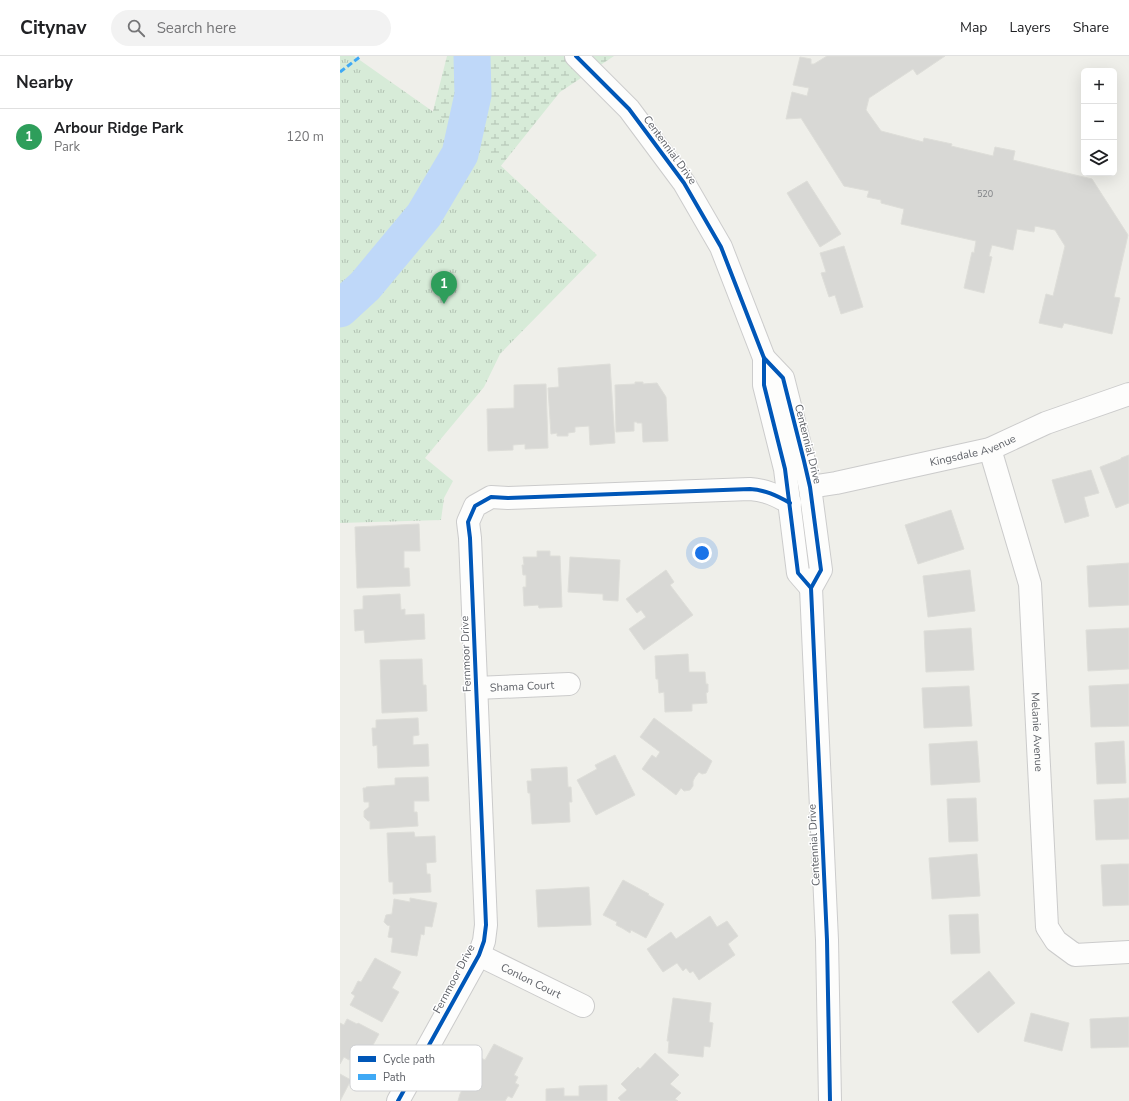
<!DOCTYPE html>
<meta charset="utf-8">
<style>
body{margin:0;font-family:"Nunito Sans",sans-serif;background:#f2f2f2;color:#202124}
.controls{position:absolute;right:12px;top:12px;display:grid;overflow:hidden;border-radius:6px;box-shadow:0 4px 16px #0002}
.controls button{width:36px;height:36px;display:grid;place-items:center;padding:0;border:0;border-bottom:1px solid #e0e0e0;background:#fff;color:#202124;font:20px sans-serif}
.you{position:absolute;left:362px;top:497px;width:14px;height:14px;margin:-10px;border:3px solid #fff;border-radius:50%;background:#1a73e8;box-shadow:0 0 0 6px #1a73e833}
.badge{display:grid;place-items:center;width:26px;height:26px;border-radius:50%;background:#d93025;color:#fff;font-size:13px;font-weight:700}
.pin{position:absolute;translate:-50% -33px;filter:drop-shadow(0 1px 2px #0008)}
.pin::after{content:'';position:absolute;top:21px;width:14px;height:12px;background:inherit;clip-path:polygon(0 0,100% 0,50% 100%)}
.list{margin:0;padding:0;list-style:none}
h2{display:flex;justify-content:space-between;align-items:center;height:52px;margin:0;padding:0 16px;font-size:17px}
h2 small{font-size:13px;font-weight:400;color:#757577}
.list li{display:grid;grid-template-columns:26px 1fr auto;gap:12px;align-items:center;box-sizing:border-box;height:56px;padding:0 16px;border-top:1px solid #e0e0e0}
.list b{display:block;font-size:15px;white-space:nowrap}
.list p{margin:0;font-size:13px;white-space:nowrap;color:#757577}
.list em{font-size:13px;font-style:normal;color:#757577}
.icon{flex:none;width:22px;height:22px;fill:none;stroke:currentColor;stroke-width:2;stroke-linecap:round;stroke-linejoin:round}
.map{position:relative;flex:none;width:789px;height:1045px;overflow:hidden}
header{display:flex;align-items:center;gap:24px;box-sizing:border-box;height:56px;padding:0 20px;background:#fff;border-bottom:1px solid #e0e0e0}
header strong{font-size:19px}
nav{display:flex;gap:22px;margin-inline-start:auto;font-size:14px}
.search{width:280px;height:36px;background:#f2f2f2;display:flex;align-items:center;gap:10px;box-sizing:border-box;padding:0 14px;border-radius:22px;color:#757577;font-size:15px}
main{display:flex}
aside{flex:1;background:#fff}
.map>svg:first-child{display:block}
.wetland{fill:url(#wetland-marsh)}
.park{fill:url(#park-tufts)}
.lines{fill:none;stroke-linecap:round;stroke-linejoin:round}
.river{stroke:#bfd8f9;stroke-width:37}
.building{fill:#d8d8d5;stroke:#deded9}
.street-casing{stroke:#cbcbcb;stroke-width:24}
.secondary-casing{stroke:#ccc;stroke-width:24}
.street{stroke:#fdfdfc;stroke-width:22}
.secondary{stroke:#fdfdfc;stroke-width:22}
.quiet{stroke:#3fa9f5;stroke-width:3;stroke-dasharray:6 3;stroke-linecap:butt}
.cycleway-casing{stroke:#fff;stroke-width:6}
.cycleway{stroke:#0057b8;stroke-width:4}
.labels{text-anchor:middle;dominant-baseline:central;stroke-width:3;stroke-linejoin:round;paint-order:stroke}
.number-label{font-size:9px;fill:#7e8084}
.street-label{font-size:11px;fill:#5f6268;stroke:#fff}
.key{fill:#fff;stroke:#cfd0d2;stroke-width:1}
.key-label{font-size:11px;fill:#5f6268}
</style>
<header>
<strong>Citynav</strong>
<div class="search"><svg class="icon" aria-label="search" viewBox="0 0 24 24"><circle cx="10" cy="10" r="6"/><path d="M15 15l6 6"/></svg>Search here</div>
<nav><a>Map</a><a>Layers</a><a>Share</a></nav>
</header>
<main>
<aside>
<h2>Nearby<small></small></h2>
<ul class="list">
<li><span class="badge" style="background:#2e9e5b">1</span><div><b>Arbour Ridge Park</b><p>Park</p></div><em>120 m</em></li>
</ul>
</aside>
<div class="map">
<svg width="789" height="1045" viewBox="0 0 789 1045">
<defs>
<pattern id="wetland-marsh" width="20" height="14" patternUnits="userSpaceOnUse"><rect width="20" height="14" fill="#d7ebd8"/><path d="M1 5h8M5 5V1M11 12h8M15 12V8" fill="none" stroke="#b2c2b3"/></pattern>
<pattern id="park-tufts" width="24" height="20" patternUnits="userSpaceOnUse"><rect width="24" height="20" fill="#d7ebd8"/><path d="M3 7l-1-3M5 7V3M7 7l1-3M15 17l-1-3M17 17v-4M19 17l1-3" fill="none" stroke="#b2c2b3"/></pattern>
</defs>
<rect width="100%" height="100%" fill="#efefea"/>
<!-- wetland -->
<polygon class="wetland" points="107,0 274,0 220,36 124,156 90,67"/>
<!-- park -->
<polygon class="park" points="0,0 14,0 132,83 257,199 160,298 144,331 85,402 113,425 104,442 101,464 0,467"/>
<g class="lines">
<!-- river -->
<polyline class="river" points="0,253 25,230 84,159 120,98 133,39 132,0"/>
</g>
<!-- building -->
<g class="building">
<polygon points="487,0 605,0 577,19 573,13 529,42 526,54 541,75 583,86 584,82 612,88 611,90 653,100 655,91 675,95 673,104 752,123 788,179 774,241 780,242 772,278 724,267 722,272 699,267 706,238 713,240 725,190 715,174 695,170 694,176 677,173 673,194 652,189 649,200 652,201 644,237 624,232 632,196 634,197 636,185 561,168 564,153 541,147 541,144 527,141 529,135 504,130 461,62 446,63 452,36 467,40 469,32 453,29 460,1 471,3 471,8 474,8"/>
<polygon points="467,125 501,178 480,191 447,137"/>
<polygon points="504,190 523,251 501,258 495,239 489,241 481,217 486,216 480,197"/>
<polygon points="270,308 275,387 250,389 249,370 235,371 235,376 228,377 228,380 217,380 217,377 211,378 208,332 219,331 218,312"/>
<polygon points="295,326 303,326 303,328 317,327 326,341 328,385 303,386 302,367 297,367 297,366 294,366 294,375 276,376 275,329 295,328"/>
<polygon points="206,328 208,392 185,393 185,388 173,389 173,394 148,395 147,353 174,352 174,329"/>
<polygon points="789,399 789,447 776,452 760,411 781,403 781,402"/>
<polygon points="751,414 759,437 744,441 749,460 725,467 712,424"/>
<polygon points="611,454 624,493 578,508 565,469"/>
<polygon points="79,468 80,495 64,495 64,512 69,512 70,530 17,532 15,471"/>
<polygon points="197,495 210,495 210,500 220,500 222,551 199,552 198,549 184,550 183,531 186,531 186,519 183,519 182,509 184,509 183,501 197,501"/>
<polygon points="230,501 280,504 278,545 263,544 263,538 228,536"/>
<polygon points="789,507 789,549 749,551 747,510"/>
<polygon points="326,514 334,526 330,529 353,559 304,594 289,573 306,561 301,554 297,557 286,543"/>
<polygon points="630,514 635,555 588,561 583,520"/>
<polygon points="60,538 61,554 65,553 65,559 84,558 85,583 25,587 24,574 15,575 14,554 23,553 23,540"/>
<polygon points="631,572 634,614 586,616 584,575"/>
<polygon points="789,572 789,613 748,615 746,574"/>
<polygon points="348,598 349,616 365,616 366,628 368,628 368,636 366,637 367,647 352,648 352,655 325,656 324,636 319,637 318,623 316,623 315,600"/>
<polygon points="82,603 83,629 86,629 87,655 42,657 40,604"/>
<polygon points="789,628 789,670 751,671 749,630"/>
<polygon points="629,630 632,670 584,672 582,632"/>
<polygon points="78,662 79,679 73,680 73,689 88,688 89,710 38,712 37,689 33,690 32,672 36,672 36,664"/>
<polygon points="314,662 372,705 366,717 362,718 359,716 355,721 353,725 353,730 350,734 344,735 341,732 336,739 302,713 312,699 316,702 320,696 300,681"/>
<polygon points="637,685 640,726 591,729 589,688"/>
<polygon points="784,685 786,727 757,728 755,687"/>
<polygon points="275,699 295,739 256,759 237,724 257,713 255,709"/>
<polygon points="227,711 228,731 231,731 232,746 229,746 230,766 192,768 190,737 188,737 187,725 192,725 191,713"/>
<polygon points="88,721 89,745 74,745 74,756 77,756 78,770 30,773 30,765 28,765 24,761 24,755 29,751 29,746 24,746 23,732 26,732 26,731 55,729 55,722"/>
<polygon points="636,742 638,785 609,786 607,743"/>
<polygon points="789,742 789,783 756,784 754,744"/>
<polygon points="74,776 75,781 95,780 96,806 86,807 87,818 90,818 91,836 53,838 53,826 49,826 47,777"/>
<polygon points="637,798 640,840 592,843 589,802"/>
<polygon points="781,808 789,808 789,849 763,850 761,809"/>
<polygon points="283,824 309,838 308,839 324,848 306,882 291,874 290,877 282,872 276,869 277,866 263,859"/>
<polygon points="249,831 251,869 198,871 196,834"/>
<polygon points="70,842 97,847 92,871 85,870 84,879 81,878 77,900 51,896 53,882 48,881 50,870 47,869 44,866 46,859 52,858 54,843 70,846"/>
<polygon points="638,858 640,897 611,898 609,859"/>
<polygon points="370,860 377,871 387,865 398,880 388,888 395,899 359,924 353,915 350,917 346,912 343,915 337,907 323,916 307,893 331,876 336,883"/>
<polygon points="35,902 61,916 52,932 59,936 42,966 10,949 15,940 11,937 13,935 18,925 21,926"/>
<polygon points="649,915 675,947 638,977 612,946"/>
<polygon points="333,942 371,947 369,966 373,967 370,991 364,990 363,1001 328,997 329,985 327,985"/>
<polygon points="691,957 729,967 722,995 684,985"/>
<polygon points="789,961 789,991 751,992 750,963"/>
<polygon points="7,963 17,968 18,967 39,978 27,1000 15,993 9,1004 4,1001 0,1008 0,967 4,969"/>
<polygon points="154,988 183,1002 174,1019 178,1021 175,1027 179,1029 172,1042 168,1040 165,1045 118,1045 120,1038 125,1028 127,1029 127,1028 141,1002 145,1004"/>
<polygon points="315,997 339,1019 330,1028 341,1037 335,1043 338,1045 281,1045 278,1042 287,1034 281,1028 298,1011 300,1013"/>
<polygon points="0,1018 11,1024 0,1045"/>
<polygon points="267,1029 267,1045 206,1045 206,1033 224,1032 224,1040 239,1040 239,1030"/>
</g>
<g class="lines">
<!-- street casing -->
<g class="street-casing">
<g id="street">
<path id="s1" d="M650 393 690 528 707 871 716 885 735 899 789 896"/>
<path id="s2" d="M470 431 496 427 650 393 706 367 789 338"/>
<path id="s3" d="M136 632 229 628"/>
<path id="s4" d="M139 899 243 950"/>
<path d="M58 1045 139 899 144 885 146 869 130 482 128 466 135 450 151 441 168 442 410 433C425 434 436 439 450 447"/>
</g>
</g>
<!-- secondary casing -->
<g class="secondary-casing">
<g id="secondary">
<polyline points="236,0 289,53 344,127 381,191 424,302 443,322 464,405 470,431 481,514 471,532 487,884 490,1045"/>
<polyline points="424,302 424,329 445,413 458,517 471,532"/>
</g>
</g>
<!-- street -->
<use href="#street" class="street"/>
<!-- secondary -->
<use href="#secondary" class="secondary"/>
<!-- quiet -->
<polyline class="quiet" points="0,16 21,0"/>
<!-- cycleway casing -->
<g class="cycleway-casing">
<g id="cycleway">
<polyline points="236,0 289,53 344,127 381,191 424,302 443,322 464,405 470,431 481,514 471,532 487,884 490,1045"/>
<polyline points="424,302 424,329 445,413 458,517 471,532"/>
<path d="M58 1045 139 899 144 885 146 869 130 482 128 466 135 450 151 441 168 442 410 433C425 434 436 439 450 447"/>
</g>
</g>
<!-- cycleway -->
<use href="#cycleway" class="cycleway"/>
</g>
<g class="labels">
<!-- number labels -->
<g class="number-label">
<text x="645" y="138">520</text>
</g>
<!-- street labels -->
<g class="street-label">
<text transform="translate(330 94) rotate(54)">Centennial Drive</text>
<text transform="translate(468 388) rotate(76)">Centennial Drive</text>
<text stroke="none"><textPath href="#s2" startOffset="167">Kingsdale Avenue</textPath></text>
<text transform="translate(126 598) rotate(-92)">Fernmoor Drive</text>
<text stroke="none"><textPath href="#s3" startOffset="46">Shama Court</textPath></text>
<text stroke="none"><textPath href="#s1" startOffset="289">Melanie Avenue</textPath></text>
<text transform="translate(474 789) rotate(-93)">Centennial Drive</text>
<text transform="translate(114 923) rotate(-62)">Fernmoor Drive</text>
<text stroke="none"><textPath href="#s4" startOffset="58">Conlon Court</textPath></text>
</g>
</g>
<!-- legend -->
<rect x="10" y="989" width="132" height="46" rx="6" class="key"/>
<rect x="18" y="1000" width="18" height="6" fill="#0057b8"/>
<rect x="18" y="1018" width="18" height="6" fill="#3fa9f5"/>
<g class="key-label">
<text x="43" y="1007">Cycle path</text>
<text x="43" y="1025">Path</text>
</g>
</svg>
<div class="controls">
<button>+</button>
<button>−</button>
<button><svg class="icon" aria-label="layers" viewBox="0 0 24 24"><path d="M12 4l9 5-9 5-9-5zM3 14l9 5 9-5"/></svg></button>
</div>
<div class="you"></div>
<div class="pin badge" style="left:104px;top:248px;background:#2e9e5b">1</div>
</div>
</main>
